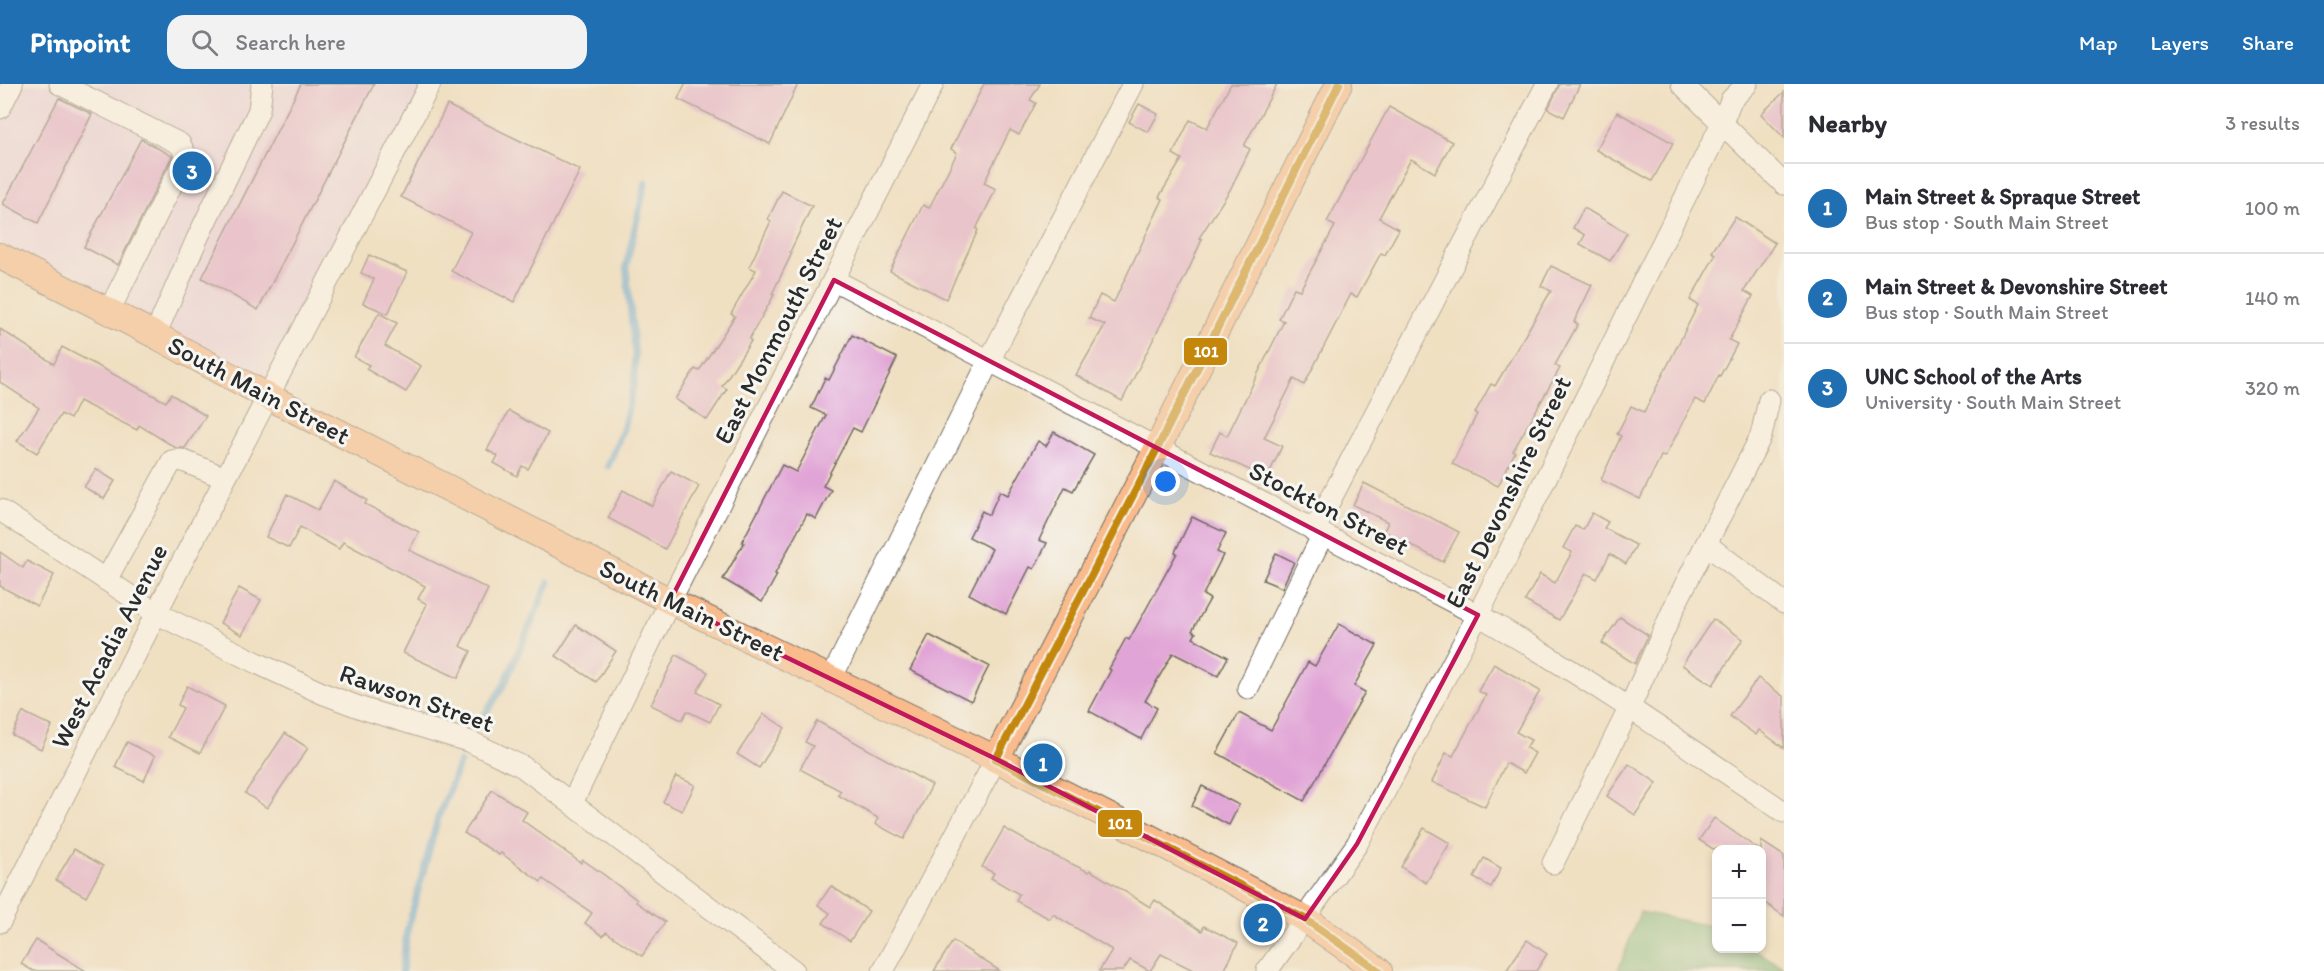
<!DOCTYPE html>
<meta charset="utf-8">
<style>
body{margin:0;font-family:Itim,sans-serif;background:#f2f2f3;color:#2b2b33}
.controls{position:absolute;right:18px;bottom:18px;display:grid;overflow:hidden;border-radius:12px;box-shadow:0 3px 9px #0003}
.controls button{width:54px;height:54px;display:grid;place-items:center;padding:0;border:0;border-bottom:2px solid #e1e1e2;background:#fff;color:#2b2b33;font:30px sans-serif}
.you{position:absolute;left:1166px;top:398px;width:21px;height:21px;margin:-15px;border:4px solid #fff;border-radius:50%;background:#1a73e8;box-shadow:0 0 0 9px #1a73e833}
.badge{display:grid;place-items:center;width:39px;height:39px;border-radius:50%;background:#1f6fb2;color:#fff;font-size:20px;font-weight:700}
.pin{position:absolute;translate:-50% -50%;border:3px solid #fff;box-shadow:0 2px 6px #0006}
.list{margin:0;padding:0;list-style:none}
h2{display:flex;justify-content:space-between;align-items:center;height:78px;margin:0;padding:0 24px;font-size:26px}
h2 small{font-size:20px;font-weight:400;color:#7c7c81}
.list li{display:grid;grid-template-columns:39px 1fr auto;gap:18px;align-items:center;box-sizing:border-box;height:90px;padding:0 24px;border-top:2px solid #e1e1e2}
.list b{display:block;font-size:22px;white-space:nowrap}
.list p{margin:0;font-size:20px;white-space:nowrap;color:#7c7c81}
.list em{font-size:20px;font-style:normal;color:#7c7c81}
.icon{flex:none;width:33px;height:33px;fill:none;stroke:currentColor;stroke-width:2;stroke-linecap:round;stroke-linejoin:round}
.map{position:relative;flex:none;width:1784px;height:887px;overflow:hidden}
header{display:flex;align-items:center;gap:36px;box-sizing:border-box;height:84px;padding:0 30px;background:#1f6fb2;color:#fff}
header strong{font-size:28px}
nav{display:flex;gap:33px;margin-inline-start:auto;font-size:21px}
.search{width:420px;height:54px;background:#f2f2f3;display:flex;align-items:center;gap:15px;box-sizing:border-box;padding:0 21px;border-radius:18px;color:#7c7c81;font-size:22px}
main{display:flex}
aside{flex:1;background:#fff}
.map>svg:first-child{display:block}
.built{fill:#ead1ec}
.forest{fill:#75b87c;stroke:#507254;stroke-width:1.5}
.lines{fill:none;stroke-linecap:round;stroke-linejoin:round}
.stream{stroke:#61a7d7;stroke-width:7}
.building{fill:#e1a4d6}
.minor-casing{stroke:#706a60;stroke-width:23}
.major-casing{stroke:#706a60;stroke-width:28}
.minor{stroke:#fff;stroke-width:21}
.major{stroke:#fabb8c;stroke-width:26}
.bus-1-casing{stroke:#f6f6f2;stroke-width:12}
.bus-1{stroke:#c4870b;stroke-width:8}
.marked{fill:none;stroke:#c2185b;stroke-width:4.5;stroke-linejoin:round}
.labels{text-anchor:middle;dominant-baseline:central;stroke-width:6;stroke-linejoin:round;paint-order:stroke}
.street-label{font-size:26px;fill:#2b2b2b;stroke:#f6f6f2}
.line-badge{stroke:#f6f6f2;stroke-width:2}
.badge-label{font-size:16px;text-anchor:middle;font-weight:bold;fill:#fff}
</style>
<header>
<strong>Pinpoint</strong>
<div class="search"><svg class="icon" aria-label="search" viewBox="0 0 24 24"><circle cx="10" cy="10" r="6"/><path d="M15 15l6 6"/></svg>Search here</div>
<nav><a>Map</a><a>Layers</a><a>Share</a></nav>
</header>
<main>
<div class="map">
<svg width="1784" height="887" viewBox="0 0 1784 887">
<rect width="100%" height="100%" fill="#f6f6f2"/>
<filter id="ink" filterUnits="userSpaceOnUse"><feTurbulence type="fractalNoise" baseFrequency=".0167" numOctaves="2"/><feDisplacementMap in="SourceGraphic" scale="12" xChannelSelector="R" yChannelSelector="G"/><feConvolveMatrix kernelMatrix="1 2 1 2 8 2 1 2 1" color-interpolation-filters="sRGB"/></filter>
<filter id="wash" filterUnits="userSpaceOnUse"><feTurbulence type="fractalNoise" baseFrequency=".008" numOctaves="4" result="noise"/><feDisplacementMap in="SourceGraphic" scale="24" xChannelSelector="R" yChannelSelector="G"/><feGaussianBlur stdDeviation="1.35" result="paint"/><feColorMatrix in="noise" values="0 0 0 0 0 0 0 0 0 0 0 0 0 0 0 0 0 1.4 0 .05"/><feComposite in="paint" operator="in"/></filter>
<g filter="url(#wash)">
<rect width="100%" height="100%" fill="#f0e0c2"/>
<!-- built -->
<polygon class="built" points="0,0 430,0 267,312 0,174"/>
<!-- forest -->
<polygon class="forest" points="1640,828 1716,843 1716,864 1754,865 1784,884 1784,887 1618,887"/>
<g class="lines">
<!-- stream -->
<g class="stream">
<polyline points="608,382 623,345 634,300 635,271 626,182 646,98"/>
<polyline points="480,638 504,601 549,498"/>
<polyline points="402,887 407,847 438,734 460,678"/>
</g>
</g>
<g id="blocks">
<!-- building -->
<g class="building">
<polygon points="301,0 374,0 258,226 202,194"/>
<polygon points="685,0 798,0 770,60 678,15"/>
<polygon points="984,0 1040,0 1030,16 1036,19 1019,51 1010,46 984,99 996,105 976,145 978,146 946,215 890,187 923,121 929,124 957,69 951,65"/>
<polygon points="1231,0 1277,0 1244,62 1250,65 1230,106 1199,154 1202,155 1189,185 1122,317 1076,291 1105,241 1089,234 1100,211 1114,218 1163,115 1159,113 1182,75 1173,70 1190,36 1207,44"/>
<polygon points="1560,0 1580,0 1564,33 1548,25"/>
<polygon points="1784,8 1784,54 1761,30"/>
<polygon points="59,14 92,30 38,139 3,120"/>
<polygon points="1139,20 1158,30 1148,48 1129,38"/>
<polygon points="447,21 580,86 514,218 451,187 471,148 401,113"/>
<polygon points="1389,23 1452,58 1435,89 1411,75 1379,134 1399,145 1385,171 1381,169 1357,213 1351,210 1304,301 1294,295 1264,354 1282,362 1267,394 1210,368 1220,348 1227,352 1284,237 1279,235 1294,204 1300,206 1335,142 1327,138"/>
<polygon points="1617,28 1673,59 1652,97 1596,66"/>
<polygon points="141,55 172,72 118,181 84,163"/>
<polygon points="782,107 812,122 790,168 792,169 772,210 774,211 749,255 751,257 722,302 727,305 707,336 675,315 695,285 699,287 735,232 731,230 756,186 749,183 771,137 768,135"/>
<polygon points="1584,124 1627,149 1610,177 1580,160 1585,151 1573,144"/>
<polygon points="1735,133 1775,159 1744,207 1753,212 1729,256 1737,260 1720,292 1719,291 1705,320 1695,315 1665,373 1661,372 1640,415 1601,396 1621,352 1617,350 1631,322 1644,328 1698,221 1690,216 1716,170 1712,168"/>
<polygon points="369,171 407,188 388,230 363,219 374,195 361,189"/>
<polygon points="1551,182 1592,201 1574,238 1578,240 1555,281 1560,284 1513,367 1515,368 1498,402 1452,380 1477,330 1475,329 1491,300 1495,302 1551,207 1541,202"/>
<polygon points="379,229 397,239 385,262 421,282 406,308 366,285 369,281 354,273"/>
<polygon points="0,245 54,280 62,263 166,318 171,310 206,332 185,364 176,364 139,341 137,346 79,317 70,335 61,330 37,369 17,357 39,324 0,298"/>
<polygon points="852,251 897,274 861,348 853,344 823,402 831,406 816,435 807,430 775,490 777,491 762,518 723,495 744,459 742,458 782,381 796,388 826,331 811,324 825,294 829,296"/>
<polygon points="509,327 548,349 528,385 522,382 517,392 494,379 498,372 487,366"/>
<polygon points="1054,348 1094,371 1073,407 1065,403 1039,456 1047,459 1034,485 1030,483 1006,530 969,510 992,465 969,453 982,427 989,431 1000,407 1008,411 1038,357 1046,362"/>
<polygon points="96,385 115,397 104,415 84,403"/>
<polygon points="671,387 699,402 665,465 608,434 623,406 652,422"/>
<polygon points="334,397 367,416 365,420 419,448 409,466 488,505 460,562 471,567 458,594 403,569 427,520 418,515 425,502 343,458 339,465 300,443 289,464 266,453 287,410 318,426"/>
<polygon points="1364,399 1459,448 1443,478 1384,447 1388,438 1353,421"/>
<polygon points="1592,429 1608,438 1604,444 1636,461 1626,480 1610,470 1597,495 1586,489 1559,536 1525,517 1540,490 1555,499 1572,468 1563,464 1575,442 1583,446"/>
<polygon points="1192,433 1226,449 1217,468 1223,471 1203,511 1210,515 1192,547 1196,549 1193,554 1228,573 1218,592 1173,569 1145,617 1157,624 1141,655 1089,627 1111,586 1109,585 1126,554 1129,556 1177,469 1175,468"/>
<polygon points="0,468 23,484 27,477 54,491 37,522 0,502"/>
<polygon points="1276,469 1294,478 1282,504 1263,496"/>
<polygon points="239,504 261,516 242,551 220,539"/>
<polygon points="1620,533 1648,551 1635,580 1602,559"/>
<polygon points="1713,535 1743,555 1713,601 1682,581"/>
<polygon points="1339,540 1377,561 1354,602 1365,608 1304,717 1217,669 1239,629 1271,646 1308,578 1315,582"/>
<polygon points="576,541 616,567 596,598 556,572"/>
<polygon points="929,551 989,582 971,617 910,586"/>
<polygon points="676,571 708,588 697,608 719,620 710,638 687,627 682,636 651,621"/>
<polygon points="1494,580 1540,607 1516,648 1531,656 1526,664 1535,669 1524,689 1506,679 1485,723 1432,698 1446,669 1453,672 1486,611 1478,607"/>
<polygon points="1758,594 1784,613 1784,664 1759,646 1756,651 1730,632"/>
<polygon points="187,602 225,622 200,669 168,653 183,624 178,621"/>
<polygon points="23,628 52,642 41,665 12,651"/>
<polygon points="764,630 785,644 759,684 737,670"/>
<polygon points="817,637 932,701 904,755 875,740 878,734 838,711 841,707 800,685 813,662 805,658"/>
<polygon points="285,649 308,664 267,724 245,709"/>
<polygon points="127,658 155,672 144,697 115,683"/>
<polygon points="1629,680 1657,699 1635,731 1607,712"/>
<polygon points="676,692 695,701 682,727 663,718"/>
<polygon points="1202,702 1239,721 1229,741 1192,722"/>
<polygon points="492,706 527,728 522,736 581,779 583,776 603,790 637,816 636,818 665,838 642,872 606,848 603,852 585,839 592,829 543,795 541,798 501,769 499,771 464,749"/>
<polygon points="1714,734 1758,765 1713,765 1699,756"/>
<polygon points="1004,744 1042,766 1089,788 1090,786 1150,823 1155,816 1202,847 1204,842 1238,859 1224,887 1195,887 1161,870 1150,887 1130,876 1123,887 1099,887 1112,866 1053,830 1050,835 1016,817 1019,810 991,794 994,789 982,783"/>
<polygon points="1424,744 1450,759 1426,799 1401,783"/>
<polygon points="1761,757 1784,772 1784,832 1761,816"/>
<polygon points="74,765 103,782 86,813 56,796"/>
<polygon points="1484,774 1501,784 1491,803 1474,794"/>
<polygon points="831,802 869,827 850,857 823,839 830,829 818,821"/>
<polygon points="36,856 86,887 33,887 21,880"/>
<polygon points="1527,856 1547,870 1536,887 1506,887"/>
<polygon points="953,857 1000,887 934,887"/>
</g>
</g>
</g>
<g filter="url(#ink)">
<use href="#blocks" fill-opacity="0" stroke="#706a60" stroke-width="1.5"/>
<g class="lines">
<!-- minor casing -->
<g class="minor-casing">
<g id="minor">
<polyline points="60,0 180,60 186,72 109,227"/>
<polyline points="1682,0 1784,100"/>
<polyline points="0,24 12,0"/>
<path d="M834 196 1478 531C1584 591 1684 660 1784 728"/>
<polyline points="155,251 197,155 259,26 262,0"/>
<polyline points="0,426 156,529 257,579 324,610 364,625 471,658 523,683 794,887"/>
<polyline points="1314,447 1547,0"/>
<polyline points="1707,461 1784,519"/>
<polyline points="106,496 172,377 181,376 225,394"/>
<polyline points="831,595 989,277 1133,0"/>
<polyline points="1248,604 1322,452"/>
<polyline points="572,719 670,517 933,0"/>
<polyline points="1553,779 1630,623 1677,517 1761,352 1769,316"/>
<polyline points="0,838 179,484 430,0"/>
<polyline points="883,887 996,675"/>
<polyline points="1267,887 1357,760 1478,531 1722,39 1731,16 1747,0"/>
</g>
</g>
<!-- major casing -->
<g class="major-casing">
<g id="major">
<polyline points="0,172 155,251 267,312 670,517 996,675 1110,733 1305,835 1379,887"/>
<polyline points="996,675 1157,365 1339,0"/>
</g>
</g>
<!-- minor -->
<use href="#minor" class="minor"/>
<!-- major -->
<use href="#major" class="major"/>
<!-- bus-1 casing -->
<g class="bus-1-casing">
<polyline id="bus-1" points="1339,0 1157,365 996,675 1305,835 1379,887"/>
</g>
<!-- bus-1 -->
<use href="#bus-1" class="bus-1"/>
</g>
</g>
<!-- marked area -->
<path d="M0 0H1784V887H0ZM834 196 1478 531 1357 760 1305 835 996 675 670 517Z" fill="#f0e0c2" fill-opacity=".55" fill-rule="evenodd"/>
<path class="marked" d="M834 196 1478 531 1357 760 1305 835 996 675 670 517Z"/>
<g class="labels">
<!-- street labels -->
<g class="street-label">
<text transform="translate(778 246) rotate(-63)">East Monmouth Street</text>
<text transform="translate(259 306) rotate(28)">South Main Street</text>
<text transform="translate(1508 408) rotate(-64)">East Devonshire Street</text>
<text transform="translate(1329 424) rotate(27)">Stockton Street</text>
<text transform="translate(692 526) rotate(26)">South Main Street</text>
<text transform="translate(109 562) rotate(-63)">West Acadia Avenue</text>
<text transform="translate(417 614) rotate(19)">Rawson Street</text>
</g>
</g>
<g class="line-badge">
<rect x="1183" y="253" width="45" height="29" rx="6" fill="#c4870b"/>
<rect x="1097" y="725" width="46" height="29" rx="6" fill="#c4870b"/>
</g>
<g class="badge-label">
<text x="1206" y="273">101</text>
<text x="1120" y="745">101</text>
</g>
</svg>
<div class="controls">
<button>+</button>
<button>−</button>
</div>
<div class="you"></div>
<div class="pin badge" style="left:1043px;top:679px">1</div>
<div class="pin badge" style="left:1263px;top:839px">2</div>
<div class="pin badge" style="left:192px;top:87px">3</div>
</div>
<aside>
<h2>Nearby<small>3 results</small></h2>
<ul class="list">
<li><span class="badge">1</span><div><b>Main Street &amp; Spraque Street</b><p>Bus stop · South Main Street</p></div><em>100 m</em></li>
<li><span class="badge">2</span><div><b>Main Street &amp; Devonshire Street</b><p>Bus stop · South Main Street</p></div><em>140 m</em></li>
<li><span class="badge">3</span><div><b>UNC School of the Arts</b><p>University · South Main Street</p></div><em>320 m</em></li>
</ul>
</aside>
</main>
